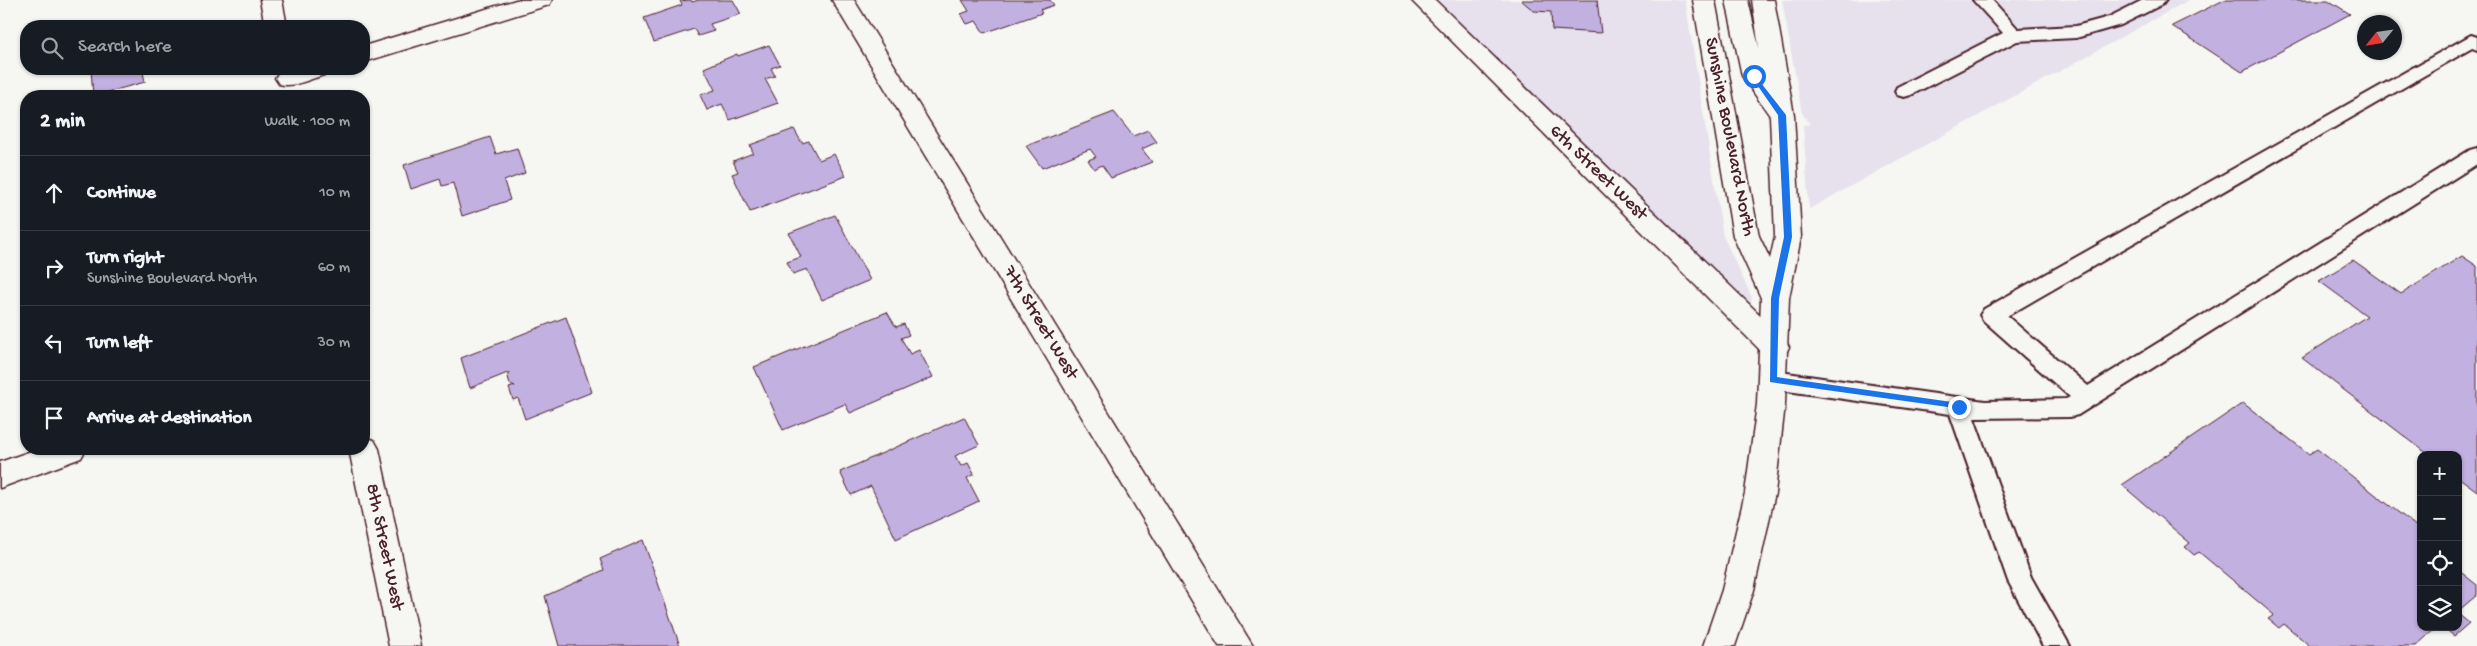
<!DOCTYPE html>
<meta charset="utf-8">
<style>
body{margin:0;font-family:"Gochi Hand",sans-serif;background:#20242c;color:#f1f3f6}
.controls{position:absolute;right:15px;bottom:15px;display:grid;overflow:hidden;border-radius:10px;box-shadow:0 1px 4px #0004}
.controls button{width:45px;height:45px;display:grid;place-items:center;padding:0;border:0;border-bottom:1px solid #363941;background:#171b24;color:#f1f3f6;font:25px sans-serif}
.compass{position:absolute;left:2357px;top:15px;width:45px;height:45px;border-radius:50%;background:#171b24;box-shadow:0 1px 4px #0004;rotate:240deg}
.stop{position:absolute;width:15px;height:15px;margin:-11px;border:4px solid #1a73e8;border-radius:50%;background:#fff}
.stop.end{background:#1a73e8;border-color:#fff;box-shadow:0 1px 5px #0008}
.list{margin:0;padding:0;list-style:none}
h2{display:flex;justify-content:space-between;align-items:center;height:65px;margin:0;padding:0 20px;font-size:21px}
h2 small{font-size:16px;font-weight:400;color:#9ea1a6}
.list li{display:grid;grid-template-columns:32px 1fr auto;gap:15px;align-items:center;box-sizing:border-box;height:75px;padding:0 20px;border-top:1px solid #363941}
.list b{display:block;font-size:19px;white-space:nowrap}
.list p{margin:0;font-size:16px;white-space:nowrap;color:#9ea1a6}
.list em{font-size:16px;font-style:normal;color:#9ea1a6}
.icon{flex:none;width:28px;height:28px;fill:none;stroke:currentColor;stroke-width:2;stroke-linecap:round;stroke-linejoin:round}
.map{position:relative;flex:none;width:2477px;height:646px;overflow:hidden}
.search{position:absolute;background:#171b24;box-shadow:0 1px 4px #0004;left:20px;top:20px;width:350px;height:55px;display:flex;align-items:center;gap:12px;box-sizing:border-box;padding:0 18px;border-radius:20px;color:#9ea1a6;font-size:19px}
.panel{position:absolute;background:#171b24;box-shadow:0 1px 4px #0004;left:20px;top:90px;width:350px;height:365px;border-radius:20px}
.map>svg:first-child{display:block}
.built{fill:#e6e1ed}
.building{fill:#c2b0e1;stroke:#4a1f2b}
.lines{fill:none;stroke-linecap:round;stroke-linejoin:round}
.service-casing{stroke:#4a1f2b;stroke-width:4}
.minor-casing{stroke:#4a1f2b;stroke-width:3}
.tertiary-casing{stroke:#4a1f2b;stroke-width:3}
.service{fill:#f6f6f2;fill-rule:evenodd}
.minor{fill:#f6f6f2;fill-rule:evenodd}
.tertiary{fill:#f6f6f2;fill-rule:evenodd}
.route{fill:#1a73e8}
.labels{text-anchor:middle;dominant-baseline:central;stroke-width:4;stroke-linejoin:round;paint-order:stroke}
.street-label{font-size:19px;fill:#4a1f2b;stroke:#f6f6f2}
</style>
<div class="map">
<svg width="2477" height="646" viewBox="0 0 2477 646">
<rect width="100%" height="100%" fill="#f6f6f2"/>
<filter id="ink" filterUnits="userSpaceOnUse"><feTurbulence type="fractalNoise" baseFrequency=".02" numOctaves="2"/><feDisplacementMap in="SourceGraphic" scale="10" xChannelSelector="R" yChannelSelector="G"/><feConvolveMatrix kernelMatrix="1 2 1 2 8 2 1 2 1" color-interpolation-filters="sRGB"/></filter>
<g filter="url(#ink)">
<!-- built -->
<g class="built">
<polygon points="1437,0 1685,0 1723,236 1752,298 1749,309"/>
<polygon points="1782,0 2189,0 1809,209 1803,125 1810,124 1802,113"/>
</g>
<!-- building -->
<g class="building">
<polygon points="691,0 692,2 699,0 733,0 741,14 710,24 714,31 698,36 694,29 654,42 644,18 682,5 680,1"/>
<polygon points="962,0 1050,0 1054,5 1040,10 1042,13 984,33 976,21 967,24 961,14 969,11"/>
<polygon points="1521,0 1597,0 1601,33 1552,30 1551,12 1534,11"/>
<polygon points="2224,0 2328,0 2350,14 2242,72 2172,26"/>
<polygon points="769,45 780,65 771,68 775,76 765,79 778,103 730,120 722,104 707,110 700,95 715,90 704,68 737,54 738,56"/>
<polygon points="91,69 151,69 151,70 143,72 145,82 93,96"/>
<polygon points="1114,112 1133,136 1148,130 1157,142 1142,149 1152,162 1111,178 1102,165 1094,169 1088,160 1096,157 1090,149 1042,168 1026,146"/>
<polygon points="794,129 802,143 809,141 819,160 834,154 846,176 750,212 732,174 738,172 733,161 753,153 750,145"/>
<polygon points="490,137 496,154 517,148 525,173 504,181 510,200 462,216 453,183 442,186 440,179 411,189 404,165"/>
<polygon points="835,215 870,280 822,300 807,269 793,274 787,262 801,257 789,233"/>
<polygon points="2462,256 2477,266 2477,491 2458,477 2458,455 2429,455 2302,358 2367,316 2319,281 2353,260 2401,294"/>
<polygon points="887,312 896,327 904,324 909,335 901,338 910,354 919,350 933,377 850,413 845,404 783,430 754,367"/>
<polygon points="566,317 592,392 525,419 518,398 513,400 509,388 515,386 510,384 508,377 510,372 470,388 461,358"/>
<polygon points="2243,403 2309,454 2317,449 2421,530 2419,540 2421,627 2437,627 2416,646 2310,646 2284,624 2279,628 2268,619 2274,615 2199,552 2194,555 2185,547 2190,543 2122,485"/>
<polygon points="964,417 979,445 955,456 961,466 968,463 974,474 967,478 979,501 896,539 871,486 851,495 840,472"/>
<polygon points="643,540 680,646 559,646 545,596 604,570 600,559"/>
<polygon points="2458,570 2477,585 2477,595 2458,611"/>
<polygon points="2458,614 2469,623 2454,636 2443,627 2458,627"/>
</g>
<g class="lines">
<!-- service casing -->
<g class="service-casing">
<g id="service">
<polygon points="1973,0 1992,0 2018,29 2076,26 2109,17 2143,0 2166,0 2163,4 2121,25 2076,38 2017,41 1911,95 1904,97 1897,95 1895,91 1897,87 2003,33"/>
<polygon points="2471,35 2477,37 2477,50 2472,48 2007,316 2088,386 2470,150 2477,148 2477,164 2078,415 2070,417 1974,418 2031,577 2070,646 2043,646 2008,581 1950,414 1773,389 1765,386 1762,380 1765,374 1773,371 1985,401 2066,399 2070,397 1984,321 1980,315 1984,309"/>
</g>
</g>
<!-- minor casing -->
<g class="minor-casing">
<g id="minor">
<polygon points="260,0 282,0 287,26 265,26"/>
<polygon points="516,0 552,0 549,5 364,62 364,46"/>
<polygon points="832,0 854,0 1253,646 1219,646"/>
<polygon points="1411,0 1435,0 1785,339 1789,347 1785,355 1775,358 1765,355"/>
<path d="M290 69H328L324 75C310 79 293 88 279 84L275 78 279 72Z"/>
<polygon points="364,437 374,440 379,449 421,646 389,646 349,449 364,449"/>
<polygon points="37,449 86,449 81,458 0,488 0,462"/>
</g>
</g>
<!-- tertiary casing -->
<g class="tertiary-casing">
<polygon id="tertiary" points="1693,0 1715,0 1759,236 1770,259 1775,237 1770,116 1742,76 1726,0 1748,0 1759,48 1752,0 1774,0 1794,115 1801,237 1789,298 1785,404 1775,493 1754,590 1735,646 1703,646 1722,590 1745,493 1757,404 1761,298 1733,236"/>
</g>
<!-- service -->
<use href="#service" class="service"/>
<!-- minor -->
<use href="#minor" class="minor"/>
<!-- tertiary -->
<use href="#tertiary" class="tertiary"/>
</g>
</g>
<!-- route -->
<polygon class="route" points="1754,74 1786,115 1792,237 1779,298 1777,377 1959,403 1962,404 1962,409 1770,382 1771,298 1784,237 1778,115 1751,76"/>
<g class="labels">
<!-- street labels -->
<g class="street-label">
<text transform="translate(1729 137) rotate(79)">Sunshine Boulevard North</text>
<text transform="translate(1598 173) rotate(44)">6th Street West</text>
<text transform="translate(1040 323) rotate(59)">7th Street West</text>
<text transform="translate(384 547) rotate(78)">8th Street West</text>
</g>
</g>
</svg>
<div class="controls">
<button>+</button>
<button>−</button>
<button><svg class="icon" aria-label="locate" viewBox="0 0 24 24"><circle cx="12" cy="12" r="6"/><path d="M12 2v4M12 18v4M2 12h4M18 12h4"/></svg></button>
<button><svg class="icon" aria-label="layers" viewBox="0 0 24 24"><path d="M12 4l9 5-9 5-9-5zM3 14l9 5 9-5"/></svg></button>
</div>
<svg class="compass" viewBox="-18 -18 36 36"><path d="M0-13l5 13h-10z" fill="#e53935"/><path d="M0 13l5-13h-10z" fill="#9ea1a6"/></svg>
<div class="stop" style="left:1754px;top:76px"></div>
<div class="stop end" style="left:1959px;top:407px"></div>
<div class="search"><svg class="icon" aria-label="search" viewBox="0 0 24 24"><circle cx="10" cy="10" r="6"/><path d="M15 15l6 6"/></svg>Search here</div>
<section class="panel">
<h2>2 min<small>Walk · 100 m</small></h2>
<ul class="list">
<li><svg class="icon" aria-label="ahead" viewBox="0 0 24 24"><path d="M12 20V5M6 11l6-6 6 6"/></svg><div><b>Continue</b></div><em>10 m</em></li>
<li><svg class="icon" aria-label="right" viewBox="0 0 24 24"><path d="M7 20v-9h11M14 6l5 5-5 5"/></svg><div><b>Turn right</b><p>Sunshine Boulevard North</p></div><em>60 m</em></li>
<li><svg class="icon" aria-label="left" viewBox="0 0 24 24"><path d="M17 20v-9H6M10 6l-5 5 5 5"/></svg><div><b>Turn left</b></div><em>30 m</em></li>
<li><svg class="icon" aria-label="arrive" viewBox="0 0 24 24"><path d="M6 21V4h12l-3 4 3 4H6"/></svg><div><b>Arrive at destination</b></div></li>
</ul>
</section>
</div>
